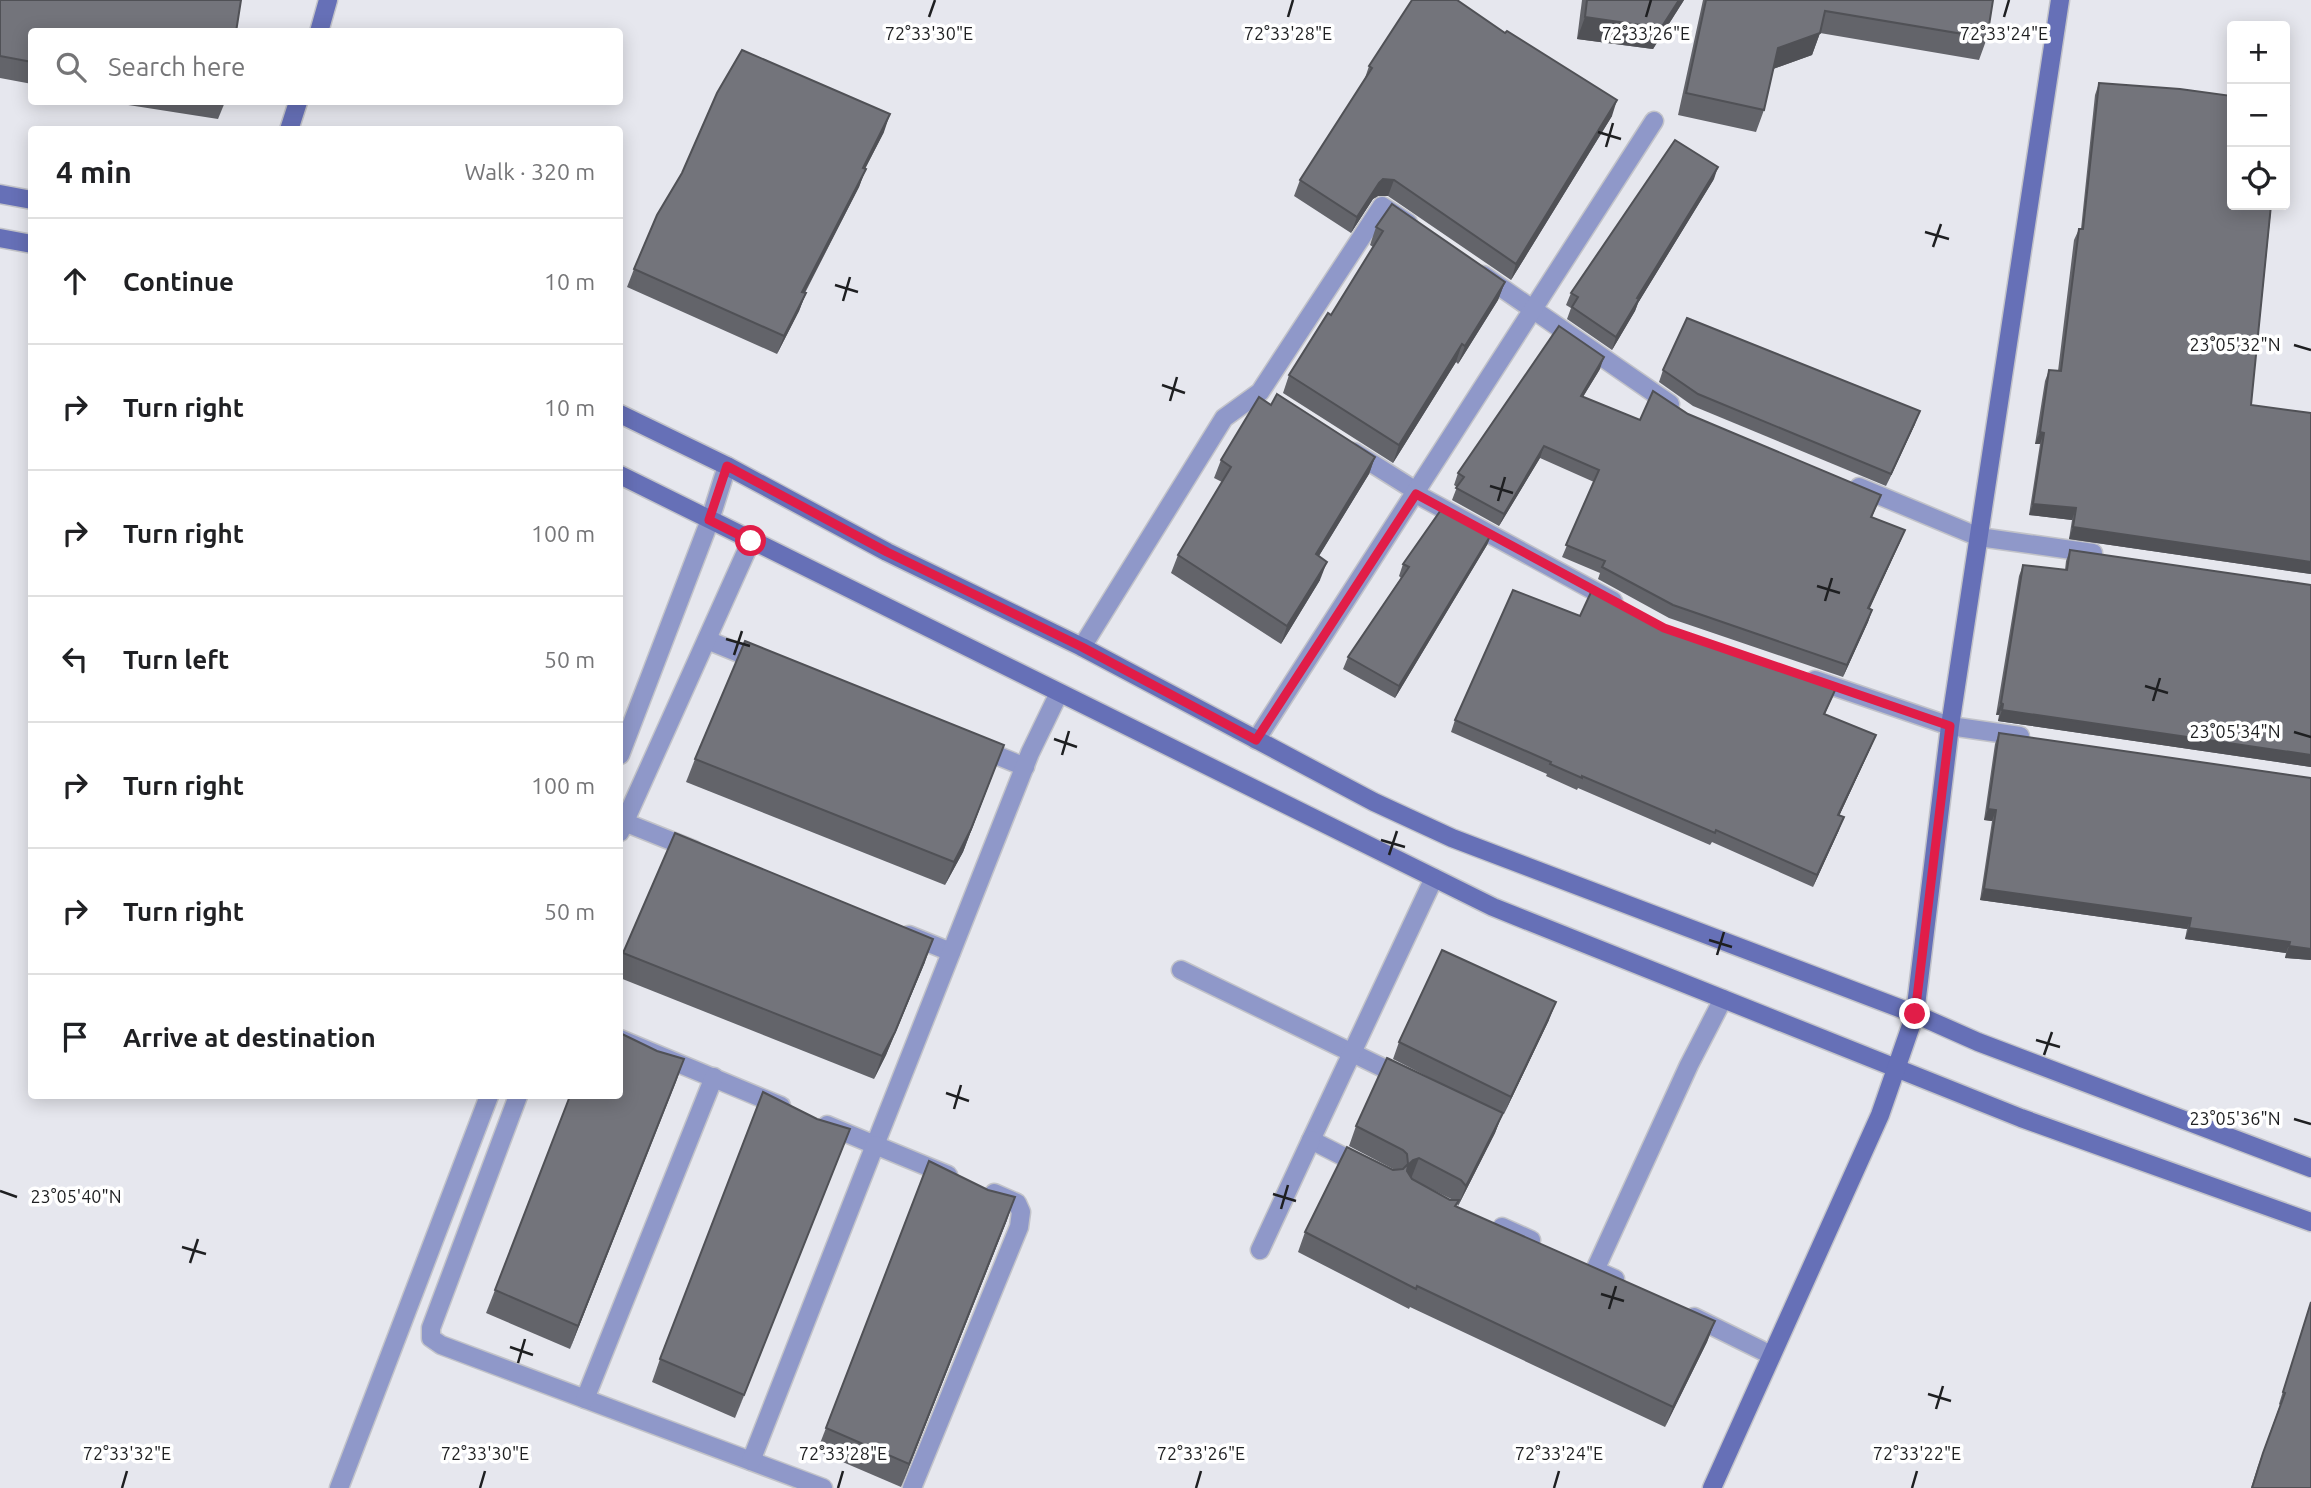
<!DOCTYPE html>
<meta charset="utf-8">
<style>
body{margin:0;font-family:Ubuntu,sans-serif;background:#f2f2f2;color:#202124}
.controls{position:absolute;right:21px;top:21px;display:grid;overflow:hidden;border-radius:7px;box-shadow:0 4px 18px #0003}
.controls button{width:63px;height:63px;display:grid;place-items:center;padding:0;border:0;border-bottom:2px solid #e0e0e0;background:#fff;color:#202124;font:35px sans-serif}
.stop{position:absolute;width:21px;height:21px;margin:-16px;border:5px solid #e11d48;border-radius:50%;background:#fff}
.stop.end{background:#e11d48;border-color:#fff;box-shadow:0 2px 7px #0008}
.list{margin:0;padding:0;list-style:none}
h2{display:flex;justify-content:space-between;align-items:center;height:91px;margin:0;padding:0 28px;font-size:30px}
h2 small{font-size:23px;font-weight:400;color:#757577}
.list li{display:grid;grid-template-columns:46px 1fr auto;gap:21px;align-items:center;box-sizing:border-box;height:126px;padding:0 28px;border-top:2px solid #e0e0e0}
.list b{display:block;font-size:26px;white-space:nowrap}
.list em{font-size:23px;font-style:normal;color:#757577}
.icon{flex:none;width:38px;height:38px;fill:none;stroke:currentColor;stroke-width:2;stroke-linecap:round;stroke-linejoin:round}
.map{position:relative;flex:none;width:2311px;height:1488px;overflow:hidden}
.search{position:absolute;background:#fff;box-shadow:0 4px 18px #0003;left:28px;top:28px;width:595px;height:77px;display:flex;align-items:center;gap:18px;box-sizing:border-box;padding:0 24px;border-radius:7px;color:#757577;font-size:26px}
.panel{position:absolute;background:#fff;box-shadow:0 4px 18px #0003;left:28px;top:126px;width:595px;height:973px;border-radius:7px}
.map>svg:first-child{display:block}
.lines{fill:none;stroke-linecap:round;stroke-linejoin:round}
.street-casing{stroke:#c2c3c9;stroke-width:21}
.secondary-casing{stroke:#c2c3c9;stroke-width:21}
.street{stroke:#8f98c9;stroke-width:18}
.secondary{stroke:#6670b7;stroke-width:18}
.wall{fill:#63646a;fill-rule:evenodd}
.shaded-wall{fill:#505156}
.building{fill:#73747b;stroke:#505156;stroke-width:2}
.route{stroke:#e11d48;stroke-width:9}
.ticks{fill:none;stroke:#1e1f21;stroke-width:2.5}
.ticks-label{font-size:18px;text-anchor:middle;fill:#1e1f21;stroke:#fff;stroke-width:7;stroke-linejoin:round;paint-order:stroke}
</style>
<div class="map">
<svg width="2311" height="1488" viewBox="0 0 2311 1488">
<rect width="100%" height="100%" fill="#e6e7ee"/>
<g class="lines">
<!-- street casing -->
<g class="street-casing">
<g id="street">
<polyline points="1483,275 1670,404"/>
<polyline points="1354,452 1416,491 1416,494 1613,601"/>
<polyline points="1859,487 1979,537 2093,553"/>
<polyline points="707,640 761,662"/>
<polyline points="1082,647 1224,418 1260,392 1382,206 1408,223"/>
<polyline points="1815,680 1950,726 2020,736"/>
<polyline points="1256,740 1654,121"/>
<polyline points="979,748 1025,767"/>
<polyline points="620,755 710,520 727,466"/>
<polyline points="624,822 694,850"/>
<polyline points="620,832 751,541"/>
<polyline points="909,935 951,952"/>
<polyline points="1181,970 1404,1078"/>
<polyline points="620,1039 781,1106"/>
<polyline points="518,1096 431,1328 431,1338 441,1345 823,1488"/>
<polyline points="827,1125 875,1145 1030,753 1059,693"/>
<polyline points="1362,1166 1311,1140 1434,878"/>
<polyline points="1502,1227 1531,1240"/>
<polyline points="1260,1250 1311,1140"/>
<polyline points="1615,1279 1595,1270 1689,1065 1723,999"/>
<polyline points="1694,1317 1771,1355"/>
<polyline points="585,1399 714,1077"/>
<polyline points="751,1461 875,1145 948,1175"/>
<polyline points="339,1488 489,1096"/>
<polyline points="912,1488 1019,1227 1021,1212 1017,1203 994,1193"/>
</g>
</g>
<!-- secondary casing -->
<g class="secondary-casing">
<g id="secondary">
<polyline points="319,32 328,0"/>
<polyline points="289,130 298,102"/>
<polyline points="0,194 32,200"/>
<polyline points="0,238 32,244"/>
<polyline points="620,414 727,466 887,552 1082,647 1374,802 1452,838 1915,1014 1978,1042 2311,1168"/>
<polyline points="620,475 1493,907 2021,1118 2311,1222"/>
<polyline points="1712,1488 1880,1115 1915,1014 1950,726 2060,0"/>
</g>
</g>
<!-- street -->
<use href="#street" class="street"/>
<!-- secondary -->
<use href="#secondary" class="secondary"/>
</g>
<!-- wall -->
<g class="wall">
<polygon points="0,0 32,32 32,84 0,78"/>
<polygon points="1582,0 1684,0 1653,49 1577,39"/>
<polygon points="1703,0 1993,0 1987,38 1979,60 1820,33 1812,55 1773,69 1764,110 1756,132 1678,115"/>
<polygon points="1369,66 1612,116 1511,280 1388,196 1378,196 1373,199 1351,233 1294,196 1300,180 1364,81"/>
<polygon points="2099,83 2232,205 2273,205 2271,210 2251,405 2311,413 2311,574 2069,539 2072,520 2029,515 2040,444 2035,444 2045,381 2049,370 2058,371 2074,240 2079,229 2081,229 2095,95"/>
<polygon points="109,102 225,102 218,119"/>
<polygon points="884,132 865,169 859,187 805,293 806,293 799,311 777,354 627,287 634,269"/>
<polygon points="1714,179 1638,303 1635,311 1612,350 1567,319 1571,308 1566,305 1571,293"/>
<polygon points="1376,227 1505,282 1498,300 1458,364 1456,362 1393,463 1283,393 1289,375 1331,315 1373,247 1370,245"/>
<polygon points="1600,369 1583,397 1640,420 1688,414 1881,495 1872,517 1905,530 1900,542 1869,609 1872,610 1868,622 1843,677 1669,618 1598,579 1600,573 1562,557 1594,482 1540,458 1499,526 1452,500 1457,487 1454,485 1458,473"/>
<polygon points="1663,370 1915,424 1886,486 1693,406 1659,382"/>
<polygon points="1271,405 1375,457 1369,474 1319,556 1320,580 1281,644 1171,573 1178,555 1222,482 1214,478 1221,460"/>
<polygon points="1492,533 1487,545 1395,698 1343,669 1348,657 1401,578 1399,576 1403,564"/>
<polygon points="2070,550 2311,585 2311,767 1998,721 1999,715 1996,715 2019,576 2023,565 2065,570 2066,561"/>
<polygon points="1580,616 1665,627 1837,686 1825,714 1871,747 1839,816 1839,830 1813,887 1712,842 1710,845 1578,788 1577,790 1546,776 1547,774 1451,732 1455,720"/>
<polygon points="1999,733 2311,960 2285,958 2286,953 2185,939 2187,929 1980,900 1992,821 1984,820 1995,744"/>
<polygon points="1004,745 963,852 945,885 686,782 695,759"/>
<polygon points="623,953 925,962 886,1055 874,1079 620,978 620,964"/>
<path d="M1549 1020 1504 1114H1502L1495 1133 1458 1206 1457 1204 1456 1207 1715 1321 1707 1342 1665 1427 1410 1307 1409 1309 1298 1252 1305 1232 1393 1170H1395L1349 1146 1356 1126 1452 1089 1393 1059 1399 1042ZM1415 1181 1453 1200H1450Z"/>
<polygon points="657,1051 684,1059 570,1349 486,1313 495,1290"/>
<polygon points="841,1152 735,1418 652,1382 660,1359"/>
<polygon points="1007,1220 901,1487 817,1451 826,1428"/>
<polygon points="2311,1302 2311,1488 2251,1488 2258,1466 2280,1405 2279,1404"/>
</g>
<!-- shaded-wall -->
<g class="shaded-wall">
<polygon points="1679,0 1684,0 1653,49 1577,39 1585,17"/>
<polygon points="1820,33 1812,55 1770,70 1778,48"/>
<polygon points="1617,100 1612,116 1511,280 1516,264"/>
<polygon points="890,114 884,132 856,186 863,168"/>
<polygon points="1718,167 1714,179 1638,303 1635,311 1612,350 1616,337 1637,298"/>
<polygon points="866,169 859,187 796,309 802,292"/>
<polygon points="1383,179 1394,180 1388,196 1378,196 1373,199 1351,233 1357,217 1379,183"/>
<polygon points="1505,282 1498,300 1458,364 1465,346"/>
<polygon points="806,293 799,311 777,354 784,336"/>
<polygon points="1462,344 1456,362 1393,463 1399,445"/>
<polygon points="1604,357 1600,369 1576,408 1581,396"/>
<polygon points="1920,411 1915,424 1886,486 1891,474"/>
<polygon points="2040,432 2044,433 2040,444 2035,444"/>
<polygon points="1544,446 1540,458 1499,526 1504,514"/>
<polygon points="1375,457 1369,474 1309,572 1316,554"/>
<polygon points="2033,504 2076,508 2072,520 2029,515"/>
<polygon points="2073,527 2311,562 2311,574 2069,539"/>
<polygon points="1905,530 1900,542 1864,621 1868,608"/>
<polygon points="1492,533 1487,545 1395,698 1399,686"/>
<polygon points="1327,562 1320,580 1281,644 1287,626"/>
<polygon points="1872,610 1868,622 1843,677 1847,665"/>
<polygon points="2001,703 2003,704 1999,715 1996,715"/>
<polygon points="2002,710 2311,755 2311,767 1998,721"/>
<polygon points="1876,735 1871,747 1834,827 1838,815"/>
<polygon points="1004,745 963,852 945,885 954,862"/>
<polygon points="1988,809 1996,810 1992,821 1984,820"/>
<polygon points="1844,817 1839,830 1813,887 1817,875"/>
<polygon points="1984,889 2191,918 2187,929 1980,900"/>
<polygon points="2189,928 2290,942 2286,953 2185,939"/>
<polygon points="933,939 925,962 886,1055 874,1079 882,1056"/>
<polygon points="2289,946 2311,949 2311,960 2285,958"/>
<polygon points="1556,1002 1549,1020 1504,1114 1511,1097"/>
<polygon points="684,1059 676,1082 570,1349 578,1326"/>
<polygon points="1503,1113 1495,1133 1458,1206 1466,1186"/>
<polygon points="850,1129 841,1152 735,1418 744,1395"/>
<polygon points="1419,1158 1411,1179 1401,1185 1408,1165 1413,1160"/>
<polygon points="1015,1197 1007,1220 901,1487 909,1464"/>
<polygon points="1715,1321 1707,1342 1665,1427 1673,1407"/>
</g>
<!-- building -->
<g class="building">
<polygon points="0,0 241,0 236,32 32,32 32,62 0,56"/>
<polygon points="1412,0 1457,0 1505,33 1507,31 1617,100 1516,264 1394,180 1383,179 1379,183 1357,217 1300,180 1372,68 1369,66"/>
<polygon points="1587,0 1679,0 1661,28 1585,17"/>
<polygon points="1706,0 1993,0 1987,38 1825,11 1820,33 1778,48 1764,110 1686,93"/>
<polygon points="742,50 890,114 863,168 866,169 802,292 806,293 784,336 634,269 657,215 682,173 717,93"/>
<polygon points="2099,83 2180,89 2232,96 2232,205 2271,205 2251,405 2311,413 2311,562 2073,527 2076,508 2033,504 2044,433 2040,432 2049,370 2061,371 2079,229 2083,229"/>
<polygon points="2285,106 2289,106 2285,148"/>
<polygon points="1675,140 1718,167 1637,298 1639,299 1616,337 1572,307 1578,297 1571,293"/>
<polygon points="1392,204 1505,282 1465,346 1462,344 1399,445 1289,375 1328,313 1331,315 1383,231 1376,227"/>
<polygon points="1687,318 1920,411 1891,474 1698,394 1663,370"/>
<polygon points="1559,326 1604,357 1581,396 1640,420 1653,391 1688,414 1881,495 1871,517 1905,530 1868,608 1872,610 1847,665 1673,605 1602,567 1605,561 1566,545 1599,470 1544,446 1504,514 1456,488 1464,477 1458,473"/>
<polygon points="1277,394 1375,457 1316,554 1327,562 1287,626 1178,555 1231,467 1221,460 1259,397 1271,405"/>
<polygon points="1443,507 1492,533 1399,686 1348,657 1409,567 1403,564"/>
<polygon points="2070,550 2311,585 2311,755 2002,710 2003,704 2001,703 2023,565 2067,570"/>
<polygon points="1593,588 1665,627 1837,686 1824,714 1876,735 1838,815 1844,817 1817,875 1716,830 1715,833 1582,776 1582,778 1550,764 1551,762 1455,720 1513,590 1580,616"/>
<polygon points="745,641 1004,745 971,829 954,862 695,759"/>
<polygon points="1999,733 2311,778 2311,949 2289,946 2290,942 2189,928 2191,918 1984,889 1996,810 1988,809"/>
<polygon points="675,833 933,939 895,1032 882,1056 623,953"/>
<polygon points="1442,950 1556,1002 1511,1097 1399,1042"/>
<polygon points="620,1033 657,1051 684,1059 578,1326 495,1290 570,1096 620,1096"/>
<polygon points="1387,1058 1503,1113 1466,1186 1461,1180 1419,1158 1413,1160 1408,1165 1407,1171 1412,1179 1450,1200 1459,1200 1455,1206 1715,1321 1673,1407 1417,1286 1416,1289 1305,1232 1347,1147 1393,1170 1403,1169 1408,1164 1407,1154 1403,1150 1356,1126"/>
<polygon points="763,1092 817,1119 850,1129 744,1395 660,1359"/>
<polygon points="929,1161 988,1190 1015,1197 909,1464 826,1428"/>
<polygon points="2311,1302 2311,1488 2252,1488 2263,1453 2285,1393 2283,1392"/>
</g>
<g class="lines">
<!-- route -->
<polyline class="route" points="751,541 709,520 727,466 887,552 1082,647 1256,740 1416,494 1664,628 1950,726 1915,1014"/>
</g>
<!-- ticks -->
<path class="ticks" d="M929 17 935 0M1288 17 1293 0M1646 17 1651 0M2004 17 2009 0M1598 132 1621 139M1606 147 1613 123M1925 232 1949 239M1933 247 1941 224M835 285 858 292M843 301 850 277M2294 345 2311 350M1162 385 1185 393M1170 401 1177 377M1490 486 1513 493M1498 501 1505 477M1817 586 1840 593M1825 601 1832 578M726 639 750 646M734 655 742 631M2145 686 2168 693M2153 701 2160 678M2294 732 2311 737M1054 739 1077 747M1062 755 1069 731M1381 840 1405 847M1389 855 1397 831M1709 940 1732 947M1717 955 1724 932M2036 1040 2060 1047M2044 1055 2052 1032M946 1093 969 1101M954 1109 961 1085M2294 1119 2311 1124M0 1191 17 1197M1273 1194 1296 1201M1281 1209 1288 1185M182 1247 206 1254M190 1263 198 1239M1601 1294 1624 1301M1609 1309 1616 1286M510 1347 533 1355M518 1363 525 1339M1928 1394 1951 1401M1936 1409 1943 1386M122 1488 127 1471M480 1488 485 1471M838 1488 843 1471M1196 1488 1201 1471M1554 1488 1559 1471M1912 1488 1917 1471"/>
<g class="ticks-label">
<text x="929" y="40">72°33'30"E</text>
<text x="1288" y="40">72°33'28"E</text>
<text x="1646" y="40">72°33'26"E</text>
<text x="2004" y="40">72°33'24"E</text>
<text x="2235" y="351">23°05'32"N</text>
<text x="2235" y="738">23°05'34"N</text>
<text x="2235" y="1125">23°05'36"N</text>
<text x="76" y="1203">23°05'40"N</text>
<text x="127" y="1460">72°33'32"E</text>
<text x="485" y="1460">72°33'30"E</text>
<text x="843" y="1460">72°33'28"E</text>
<text x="1201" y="1460">72°33'26"E</text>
<text x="1559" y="1460">72°33'24"E</text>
<text x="1917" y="1460">72°33'22"E</text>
</g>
</svg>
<div class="controls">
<button>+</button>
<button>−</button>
<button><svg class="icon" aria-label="locate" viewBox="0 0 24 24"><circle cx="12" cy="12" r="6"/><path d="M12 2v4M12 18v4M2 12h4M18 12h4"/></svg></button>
</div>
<div class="stop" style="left:751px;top:541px"></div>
<div class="stop end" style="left:1915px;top:1014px"></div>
<div class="search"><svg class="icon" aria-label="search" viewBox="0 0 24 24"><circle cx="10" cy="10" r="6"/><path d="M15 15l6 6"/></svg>Search here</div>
<section class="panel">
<h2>4 min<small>Walk · 320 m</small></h2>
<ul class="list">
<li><svg class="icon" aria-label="ahead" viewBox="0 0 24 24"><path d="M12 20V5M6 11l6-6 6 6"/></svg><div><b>Continue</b></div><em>10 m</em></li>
<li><svg class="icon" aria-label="right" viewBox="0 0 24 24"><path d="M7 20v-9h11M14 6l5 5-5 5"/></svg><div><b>Turn right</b></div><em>10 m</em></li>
<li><svg class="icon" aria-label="right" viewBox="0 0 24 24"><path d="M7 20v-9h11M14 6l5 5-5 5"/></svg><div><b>Turn right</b></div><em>100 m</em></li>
<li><svg class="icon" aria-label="left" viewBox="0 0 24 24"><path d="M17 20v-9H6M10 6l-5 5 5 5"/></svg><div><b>Turn left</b></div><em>50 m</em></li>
<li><svg class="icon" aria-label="right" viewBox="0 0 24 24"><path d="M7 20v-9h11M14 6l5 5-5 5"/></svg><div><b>Turn right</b></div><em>100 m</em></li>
<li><svg class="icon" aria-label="right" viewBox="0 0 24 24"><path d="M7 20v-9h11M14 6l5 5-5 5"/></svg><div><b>Turn right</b></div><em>50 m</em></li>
<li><svg class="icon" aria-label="arrive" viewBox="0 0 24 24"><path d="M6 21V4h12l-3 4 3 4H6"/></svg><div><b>Arrive at destination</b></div></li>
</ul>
</section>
</div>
